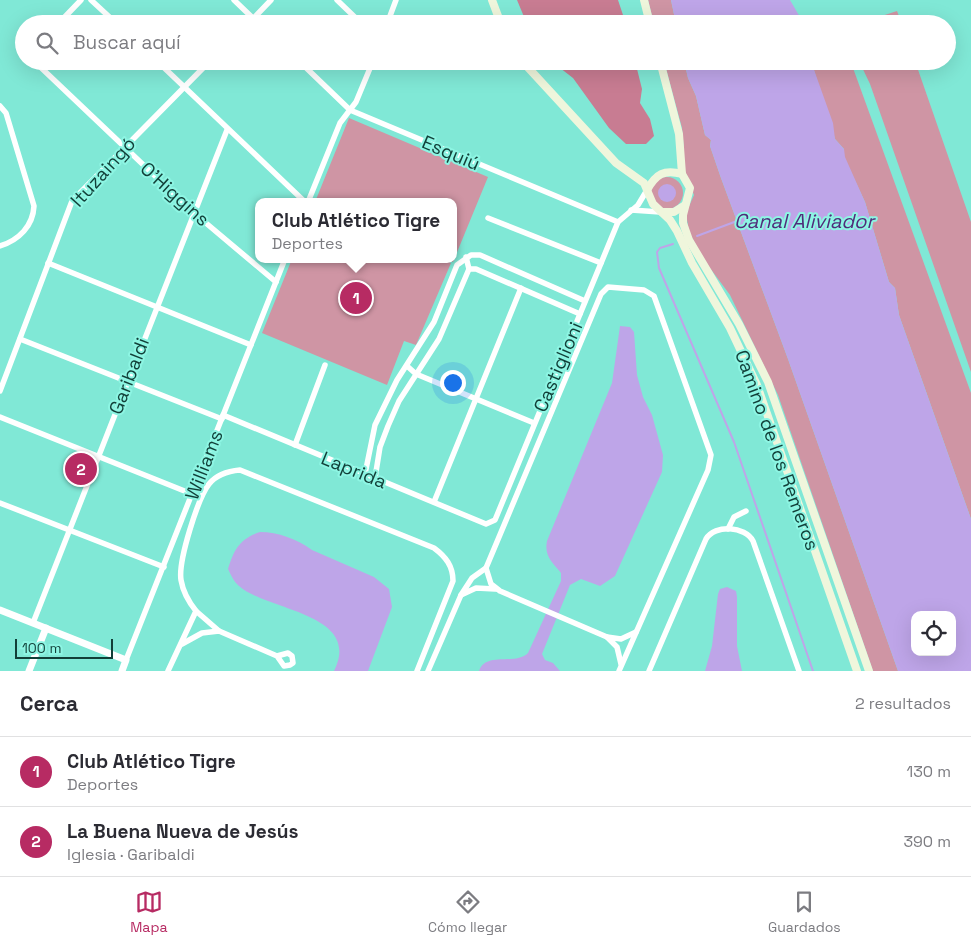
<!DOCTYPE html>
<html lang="es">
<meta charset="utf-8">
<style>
body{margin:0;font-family:"Space Grotesk",sans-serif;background:#f7f7f7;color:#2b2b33}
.controls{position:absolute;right:15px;bottom:15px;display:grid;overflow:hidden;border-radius:10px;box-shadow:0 5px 20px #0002}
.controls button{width:45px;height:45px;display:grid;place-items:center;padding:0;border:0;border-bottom:1px solid #e1e1e2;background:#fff;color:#2b2b33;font:25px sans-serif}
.scale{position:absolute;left:15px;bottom:12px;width:98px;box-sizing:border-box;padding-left:5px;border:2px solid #113f38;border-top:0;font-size:14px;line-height:18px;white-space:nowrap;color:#113f38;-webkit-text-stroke:4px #8df5e3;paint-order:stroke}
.you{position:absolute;left:452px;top:382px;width:18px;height:18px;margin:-12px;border:4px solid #fff;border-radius:50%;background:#1a73e8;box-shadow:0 0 0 8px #1a73e833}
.badge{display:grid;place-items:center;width:32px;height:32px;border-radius:50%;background:#b72b63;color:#fff;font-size:16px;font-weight:700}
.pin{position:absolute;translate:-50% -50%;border:2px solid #fff;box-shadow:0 1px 5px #0006}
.popup{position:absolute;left:255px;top:198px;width:202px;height:65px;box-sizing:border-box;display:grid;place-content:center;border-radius:10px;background:#fff;filter:drop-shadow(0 1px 4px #0005);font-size:16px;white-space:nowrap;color:#7c7c81}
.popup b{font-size:19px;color:#2b2b33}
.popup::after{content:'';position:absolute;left:50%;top:100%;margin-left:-10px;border:10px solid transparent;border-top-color:#fff}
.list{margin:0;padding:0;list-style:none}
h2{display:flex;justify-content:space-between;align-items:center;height:65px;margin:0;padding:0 20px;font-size:21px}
h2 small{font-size:16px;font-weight:400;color:#7c7c81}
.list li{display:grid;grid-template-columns:32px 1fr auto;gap:15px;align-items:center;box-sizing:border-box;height:70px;padding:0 20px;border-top:1px solid #e1e1e2}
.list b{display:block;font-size:19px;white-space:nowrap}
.list p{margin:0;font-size:16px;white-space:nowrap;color:#7c7c81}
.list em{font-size:16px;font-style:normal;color:#7c7c81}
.icon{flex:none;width:28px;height:28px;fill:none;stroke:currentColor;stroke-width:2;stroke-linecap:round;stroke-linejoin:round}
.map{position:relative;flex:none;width:971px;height:671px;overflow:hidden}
.search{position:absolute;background:#fff;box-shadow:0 5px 20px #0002;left:15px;right:15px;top:15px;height:55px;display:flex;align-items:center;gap:12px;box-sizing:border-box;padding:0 18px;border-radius:28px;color:#7c7c81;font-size:19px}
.sheet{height:205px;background:#fff}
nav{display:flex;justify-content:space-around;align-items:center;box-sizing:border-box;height:70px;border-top:1px solid #e1e1e2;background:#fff;font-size:14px;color:#7c7c81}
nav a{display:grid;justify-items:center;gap:2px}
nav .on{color:#b72b63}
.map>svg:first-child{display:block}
.green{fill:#cf95a4}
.forest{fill:#c87c92}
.water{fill:#bea5e8;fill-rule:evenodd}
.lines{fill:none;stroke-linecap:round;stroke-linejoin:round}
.stream{stroke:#bea5e8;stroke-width:2}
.minor{stroke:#fff;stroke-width:5.5}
.tertiary{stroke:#fff;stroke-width:7}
.secondary{stroke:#eff6dc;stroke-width:8}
.labels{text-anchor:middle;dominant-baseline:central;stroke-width:4;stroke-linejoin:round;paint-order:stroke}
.street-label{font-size:19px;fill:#113f38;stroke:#8df5e3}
.water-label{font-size:20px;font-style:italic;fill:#502c7a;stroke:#8df5e3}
</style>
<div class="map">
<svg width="971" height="671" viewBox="0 0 971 671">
<rect width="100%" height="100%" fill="#80e8d6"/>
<!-- green -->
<g class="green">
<polygon points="648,0 671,0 676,24 654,24"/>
<polygon points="897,11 902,24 857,24"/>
<polygon points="664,61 684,61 688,78 696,96 705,135 711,140 710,146 721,178 788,359 898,671 873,671 778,395 730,295 704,260 689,232 686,213 694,195 683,166 684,150 682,128"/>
<polygon points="804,61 848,61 853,68 971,393 971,519 899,315 895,288 889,282 865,202 844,157 844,149 835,139 813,67"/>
<polygon points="859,61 915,61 971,222 971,372 870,84"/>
<polygon points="349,118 488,177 453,262 446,259 454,259 454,202 315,202"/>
<circle cx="667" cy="193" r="16"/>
<polygon points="292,259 442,259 451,263 416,345 404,341 387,385 262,333"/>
</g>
<!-- forest -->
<g class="forest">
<polygon points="517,0 618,0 626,24 527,24"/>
<polygon points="551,61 635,61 642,89 640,103 650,119 654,136 646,144 626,144 609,128 573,78"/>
</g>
<!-- water -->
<g class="water">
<polygon points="671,0 790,0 804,24 676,24"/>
<path d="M684 61H804L813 67 833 123 835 139 844 149 845 157 865 202 889 282 895 288 899 315 971 519V671H898L788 359 721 178 710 146 711 140 705 135 696 96 688 78ZM915 615H952V652H915Z"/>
<circle cx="667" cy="193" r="9"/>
<path d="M620 326 630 327 634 332 637 375 643 397 652 415 663 455 662 472 615 576 600 586 581 579 570 585 542 654 545 660 553 663 560 671H479C486 651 515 666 528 653L561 581V573C552 562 544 556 547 541L612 383Z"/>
<path d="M260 532C278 532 297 539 312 550L374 577 389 589 392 607 368 671H334C363 613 267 611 239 586 234 582 231 575 228 569 234 550 239 539 260 532Z"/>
<polygon points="727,587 736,591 737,597 737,646 742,671 705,671 712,646 718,594 720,589"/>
</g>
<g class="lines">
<!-- stream -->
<g class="stream">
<polyline points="697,236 737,221"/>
<polyline points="673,244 660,248 657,252 659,268 734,442 813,671"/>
</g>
<!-- minor -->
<g class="minor">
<polyline points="91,0 117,24"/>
<polyline points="234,0 259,24"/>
<polyline points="337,0 362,24"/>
<polyline points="58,24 81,0"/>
<polyline points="248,24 271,0"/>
<polyline points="387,24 396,0"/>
<polyline points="34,61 194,213 276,282"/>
<polyline points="157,61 305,202"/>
<polyline points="299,61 350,110 618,222"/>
<path d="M0 106 6 113 34 206C33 226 19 240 0 246"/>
<polyline points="308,202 340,123 356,102 373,61"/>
<polyline points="631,210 660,212"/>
<polyline points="488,218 601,263"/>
<polyline points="48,263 251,345"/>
<polyline points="469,269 476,269 580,314"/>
<polyline points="20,339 222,419"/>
<polyline points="407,366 416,374 534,423"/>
<polyline points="0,391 72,201 210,61"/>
<polyline points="223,415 486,524 495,520 618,222 638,205 647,190"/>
<polyline points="0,417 192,494"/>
<polyline points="295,445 325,365"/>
<polyline points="365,474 375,425 397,380 434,322 457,265 471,255 480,255 585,301"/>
<polyline points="375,478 380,447 388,426 399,401 439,339 469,269 466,257"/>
<polyline points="434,502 521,288"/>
<polyline points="0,503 164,567"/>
<polyline points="728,529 734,517 746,511"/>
<polyline points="486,568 472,578 461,595 476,588 495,589"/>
<polyline points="196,611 219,631"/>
<polyline points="33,623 227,130"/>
<polyline points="607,637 500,591 491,584 486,568 601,294 608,287 644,290 654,296 711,455 708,470 619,671"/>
<polyline points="182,644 202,633 219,631 277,656 284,666 290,665 293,663 292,656 288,653 277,656"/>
<polyline points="126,660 285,259"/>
<polyline points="621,664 617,647 607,637 621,639 636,632"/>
<path d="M168 671 196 611C188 601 183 592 181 580 178 561 198 498 209 484 217 474 229 471 240 470L434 548C446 557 453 566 453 581L417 671"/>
<polyline points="428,671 461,595"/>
<path d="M649 671 706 539C715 524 745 526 753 541L799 671"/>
</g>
<!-- tertiary -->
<g class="tertiary">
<polyline points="0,610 126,660 122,671"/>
<polyline points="29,671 46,628"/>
</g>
<!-- secondary -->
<g class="secondary">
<polyline points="492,0 501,24"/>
<polyline points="644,0 650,24"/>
<polyline points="522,61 616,163 644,183 653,204 670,220 677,231 692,263 730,328 757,385 857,671"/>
<polyline points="660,61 679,134 682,174 690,188 683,215 683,223 689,240 739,324 768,382 869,671"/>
<path d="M647 190C656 174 664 169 682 174"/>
<polyline points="662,212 674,212 685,205"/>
</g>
</g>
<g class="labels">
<!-- street labels -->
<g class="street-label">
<text transform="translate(451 153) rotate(23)">Esquiú</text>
<text transform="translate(103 172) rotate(-48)">Ituzaingó</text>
<text transform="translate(175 194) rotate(42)">O'Higgins</text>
<text transform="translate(558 367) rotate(-67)">Castiglioni</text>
<text transform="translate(129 376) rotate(-69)">Garibaldi</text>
<text transform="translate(777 450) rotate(70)">Camino de los Remeros</text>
<text transform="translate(204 465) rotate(-69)">Williams</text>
<text transform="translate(354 470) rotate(22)">Laprida</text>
</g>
<!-- water labels -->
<g class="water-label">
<text x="804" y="221">Canal Aliviador</text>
</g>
</g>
</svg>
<div class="controls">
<button><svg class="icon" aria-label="locate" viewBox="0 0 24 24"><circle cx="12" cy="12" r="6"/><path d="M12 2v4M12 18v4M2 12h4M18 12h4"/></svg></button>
</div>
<div class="scale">100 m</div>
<div class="you"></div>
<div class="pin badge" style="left:356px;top:298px">1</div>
<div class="popup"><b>Club Atlético Tigre</b>Deportes</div>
<div class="pin badge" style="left:81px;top:469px">2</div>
<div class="search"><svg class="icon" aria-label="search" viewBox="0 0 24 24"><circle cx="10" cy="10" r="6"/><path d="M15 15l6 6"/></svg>Buscar aquí</div>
</div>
<section class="sheet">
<h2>Cerca<small>2 resultados</small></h2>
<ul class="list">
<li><span class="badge">1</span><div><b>Club Atlético Tigre</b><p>Deportes</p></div><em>130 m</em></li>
<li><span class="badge">2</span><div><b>La Buena Nueva de Jesús</b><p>Iglesia · Garibaldi</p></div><em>390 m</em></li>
</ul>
</section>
<nav>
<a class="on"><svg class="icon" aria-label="map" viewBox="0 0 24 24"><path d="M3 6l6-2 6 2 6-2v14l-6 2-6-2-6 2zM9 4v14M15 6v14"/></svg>Mapa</a>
<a><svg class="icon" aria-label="directions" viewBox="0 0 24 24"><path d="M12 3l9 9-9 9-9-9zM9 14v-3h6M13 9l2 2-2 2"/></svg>Cómo llegar</a>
<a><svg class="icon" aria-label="saved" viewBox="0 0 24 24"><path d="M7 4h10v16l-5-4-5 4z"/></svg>Guardados</a>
</nav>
